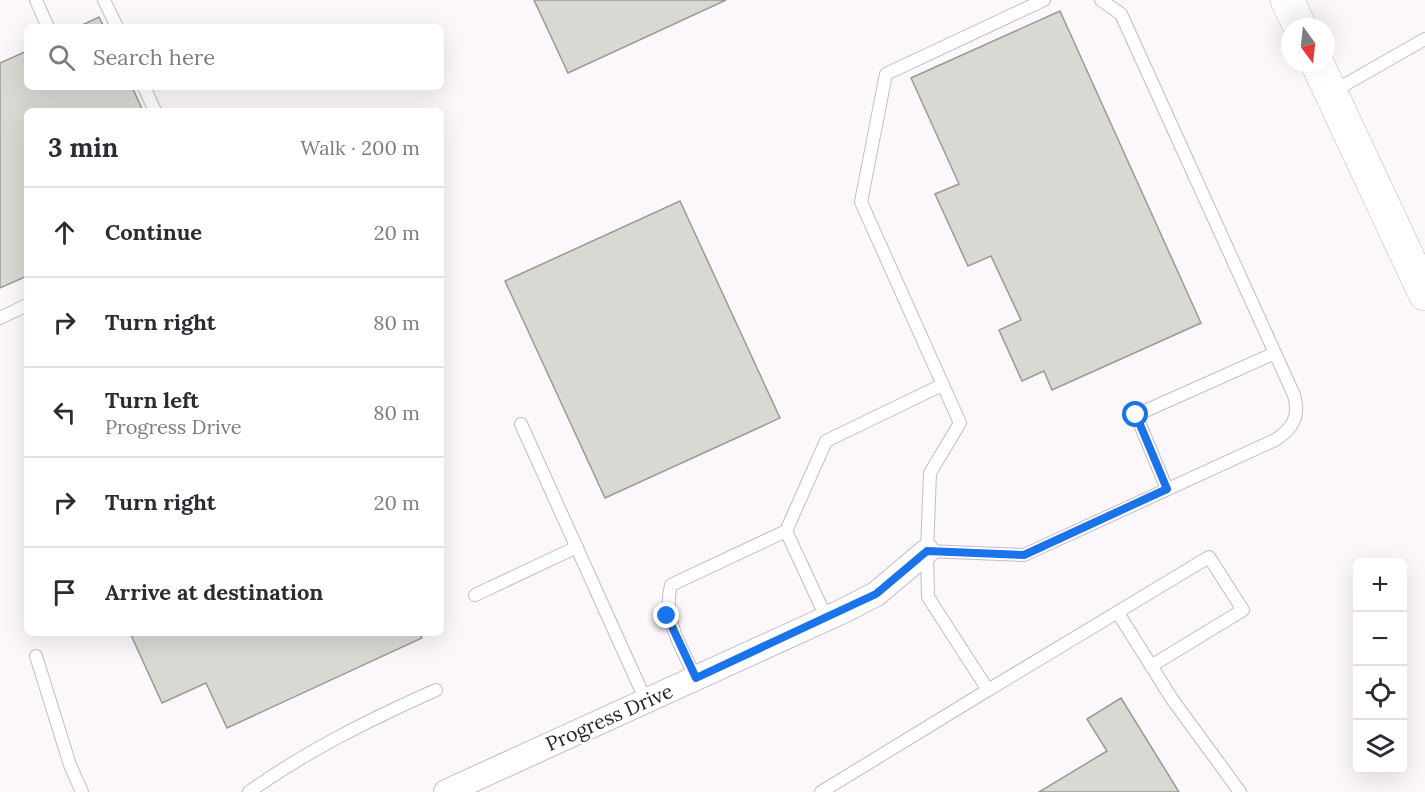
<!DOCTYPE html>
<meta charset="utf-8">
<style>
body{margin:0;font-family:Lora,serif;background:#f7f7f7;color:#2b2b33}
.controls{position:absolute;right:18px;bottom:18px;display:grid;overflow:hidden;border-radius:9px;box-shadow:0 6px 24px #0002}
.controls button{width:54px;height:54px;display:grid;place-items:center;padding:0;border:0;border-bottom:2px solid #e1e1e2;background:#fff;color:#2b2b33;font:30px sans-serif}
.compass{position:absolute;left:1281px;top:18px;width:54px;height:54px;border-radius:50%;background:#fff;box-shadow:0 6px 24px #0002;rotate:165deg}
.stop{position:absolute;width:18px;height:18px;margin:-14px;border:4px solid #1a73e8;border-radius:50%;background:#fff}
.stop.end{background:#1a73e8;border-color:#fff;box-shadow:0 2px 6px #0008}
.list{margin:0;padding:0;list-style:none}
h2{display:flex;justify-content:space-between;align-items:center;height:78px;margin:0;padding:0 24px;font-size:26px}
h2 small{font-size:20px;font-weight:400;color:#7c7c81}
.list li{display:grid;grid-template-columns:39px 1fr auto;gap:18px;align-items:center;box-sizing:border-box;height:90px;padding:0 24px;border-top:2px solid #e1e1e2}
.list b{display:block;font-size:22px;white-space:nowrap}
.list p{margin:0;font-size:20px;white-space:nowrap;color:#7c7c81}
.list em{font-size:20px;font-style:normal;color:#7c7c81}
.icon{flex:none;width:33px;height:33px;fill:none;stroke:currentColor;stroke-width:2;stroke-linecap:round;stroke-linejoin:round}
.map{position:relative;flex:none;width:1425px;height:792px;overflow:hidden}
.search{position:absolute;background:#fff;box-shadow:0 6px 24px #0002;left:24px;top:24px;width:420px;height:66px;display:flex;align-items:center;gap:15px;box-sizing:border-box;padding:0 21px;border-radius:9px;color:#7c7c81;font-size:22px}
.panel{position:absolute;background:#fff;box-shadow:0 6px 24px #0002;left:24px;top:108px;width:420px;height:528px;border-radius:9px}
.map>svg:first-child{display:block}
.building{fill:#d9d9d4;stroke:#9a9a95;stroke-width:1.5}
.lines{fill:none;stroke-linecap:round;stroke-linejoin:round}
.lane-casing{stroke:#c2bdc0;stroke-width:14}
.street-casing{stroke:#c2bdc0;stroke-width:26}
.secondary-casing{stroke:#c2bdc0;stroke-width:34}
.lane{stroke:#fff;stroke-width:12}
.street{stroke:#fff;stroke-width:24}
.secondary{stroke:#fff;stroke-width:33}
.route{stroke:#1a73e8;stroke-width:8}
.labels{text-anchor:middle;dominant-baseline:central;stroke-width:4.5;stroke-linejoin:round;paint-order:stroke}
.street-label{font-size:20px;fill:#272627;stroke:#fff}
</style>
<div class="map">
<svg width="1425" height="792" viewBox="0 0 1425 792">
<rect width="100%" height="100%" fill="#fcf7fa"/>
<!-- building -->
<g class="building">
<polygon points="534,0 726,0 568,73"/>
<polygon points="1060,11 1201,323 1052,390 1044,371 1022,381 999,330 1021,320 991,256 968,266 935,194 959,184 911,78"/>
<polygon points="99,17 104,27 78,27"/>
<polygon points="27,51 27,87 132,87 143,111 27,111 27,276 0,288 0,63"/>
<polygon points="680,201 780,418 605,498 505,281"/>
<polygon points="130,633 419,633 422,638 227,728 206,683 162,703"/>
<polygon points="1121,698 1179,792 1039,792 1107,751 1087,719"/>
</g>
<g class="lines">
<!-- lane casing -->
<g class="lane-casing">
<g id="lane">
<polyline points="36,0 47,25"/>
<polyline points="104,0 117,27"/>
<polyline points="1044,0 886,74 861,202 960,423 930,473 927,551 928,597 988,690 1209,557 1243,610 1151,666"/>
<polyline points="144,87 155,111"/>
<polyline points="1332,92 1425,39"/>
<polyline points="0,318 27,305"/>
<polyline points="521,424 646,701"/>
<polyline points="1167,489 1136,415 1275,353"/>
<polyline points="786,531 826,441 942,385"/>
<path d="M927 551 1024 555 1275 440C1293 429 1300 416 1294 395L1121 14 1101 0"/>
<polyline points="475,595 577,547"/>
<polyline points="1118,613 1172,699 1240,792"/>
<polyline points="36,656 70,765 82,792"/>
<path d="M696 678C682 648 662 619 671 585L786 531 827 619"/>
<path d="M249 792C308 750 371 719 436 690"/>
<polyline points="821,792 988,690"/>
</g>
</g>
<!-- street casing -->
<g class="street-casing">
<polyline id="street" points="446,792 843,611 876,594 927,551"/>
</g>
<!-- secondary casing -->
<g class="secondary-casing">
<g id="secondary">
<polyline points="1287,0 1300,27"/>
<polyline points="1317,63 1425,294"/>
</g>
</g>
<!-- lane -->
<use href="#lane" class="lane"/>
<!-- street -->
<use href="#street" class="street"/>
<!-- secondary -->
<use href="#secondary" class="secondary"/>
</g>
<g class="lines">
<!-- route -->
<polyline class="route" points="667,616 696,678 876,594 927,551 1024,555 1167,489 1136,415"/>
</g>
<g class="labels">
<!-- street labels -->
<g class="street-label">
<text transform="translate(609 717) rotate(-24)">Progress Drive</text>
</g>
</g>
</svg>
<div class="controls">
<button>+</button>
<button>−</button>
<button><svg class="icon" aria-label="locate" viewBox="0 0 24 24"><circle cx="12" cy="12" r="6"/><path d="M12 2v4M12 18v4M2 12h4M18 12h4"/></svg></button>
<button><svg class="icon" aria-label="layers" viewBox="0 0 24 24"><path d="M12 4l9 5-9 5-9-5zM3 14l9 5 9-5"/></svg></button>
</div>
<svg class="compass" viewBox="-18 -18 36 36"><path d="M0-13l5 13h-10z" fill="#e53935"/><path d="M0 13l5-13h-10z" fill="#7c7c81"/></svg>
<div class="stop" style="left:1136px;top:415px"></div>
<div class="stop end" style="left:667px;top:616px"></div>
<div class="search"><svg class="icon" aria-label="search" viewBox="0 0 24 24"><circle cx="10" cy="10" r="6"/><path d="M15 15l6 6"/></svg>Search here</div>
<section class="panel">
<h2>3 min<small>Walk · 200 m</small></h2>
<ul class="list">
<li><svg class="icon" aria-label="ahead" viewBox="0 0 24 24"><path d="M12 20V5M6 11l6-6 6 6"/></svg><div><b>Continue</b></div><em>20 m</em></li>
<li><svg class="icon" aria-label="right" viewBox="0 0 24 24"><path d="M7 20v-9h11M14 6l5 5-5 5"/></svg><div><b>Turn right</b></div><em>80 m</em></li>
<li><svg class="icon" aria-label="left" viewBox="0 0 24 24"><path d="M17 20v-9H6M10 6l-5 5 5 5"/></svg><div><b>Turn left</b><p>Progress Drive</p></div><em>80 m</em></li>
<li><svg class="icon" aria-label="right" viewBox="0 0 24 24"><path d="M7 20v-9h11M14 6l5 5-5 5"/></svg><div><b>Turn right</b></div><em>20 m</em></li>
<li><svg class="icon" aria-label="arrive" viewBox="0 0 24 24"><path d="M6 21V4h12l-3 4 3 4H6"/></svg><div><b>Arrive at destination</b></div></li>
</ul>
</section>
</div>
